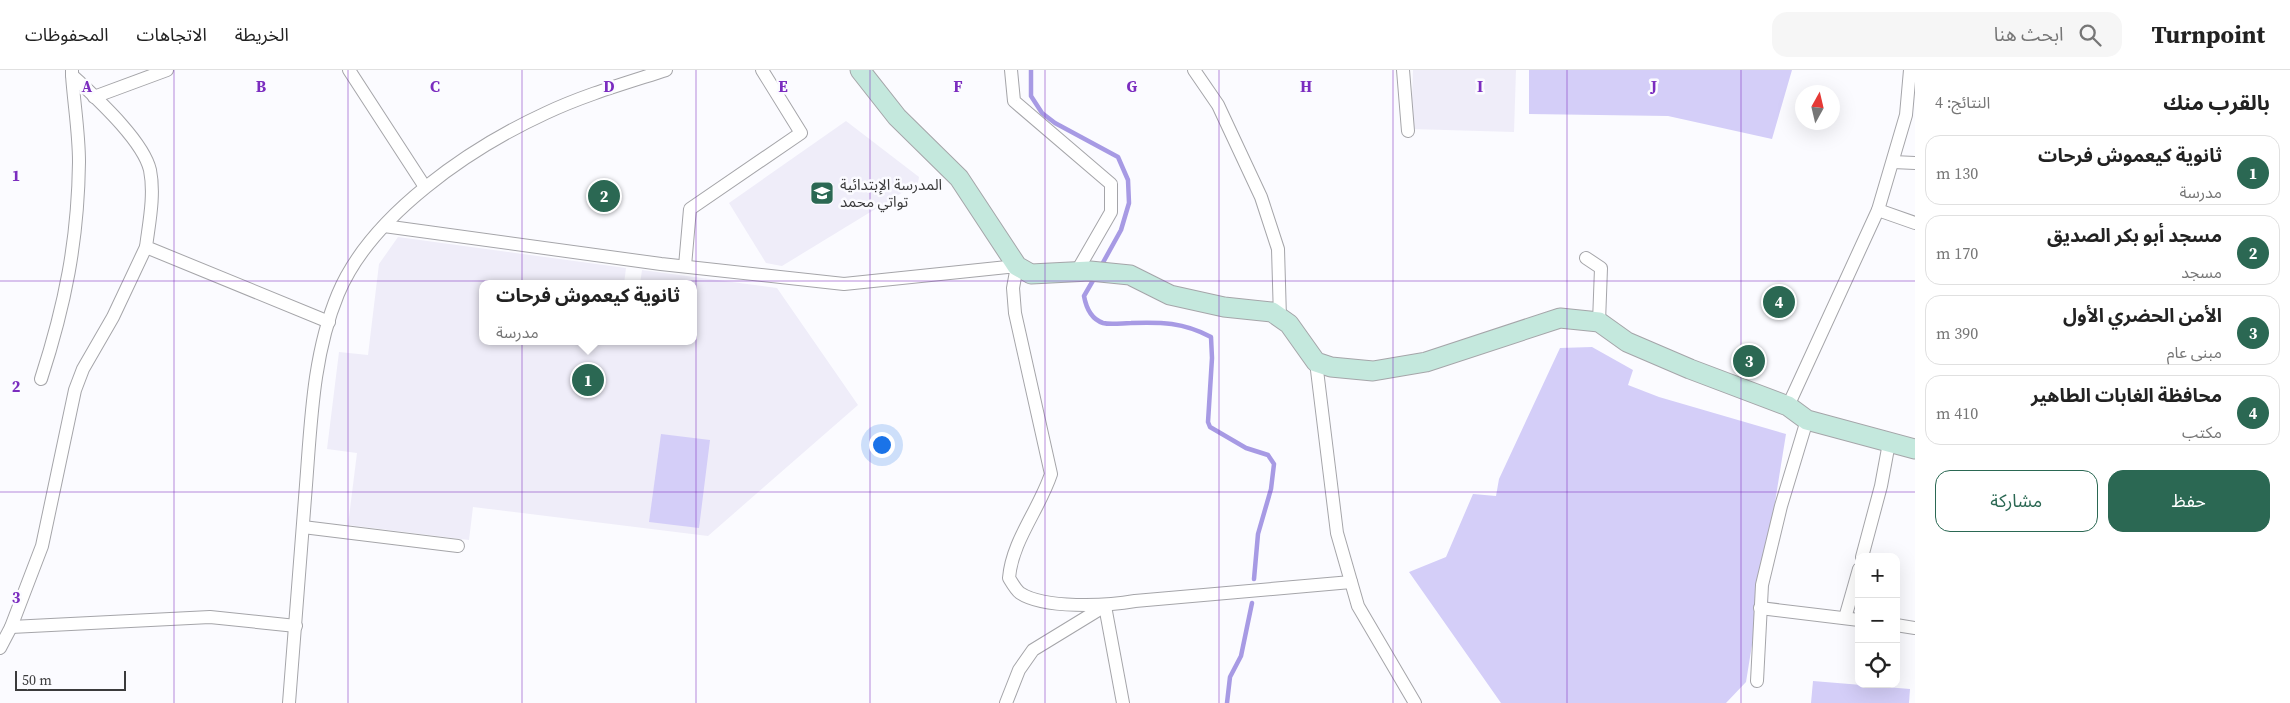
<!DOCTYPE html>
<html lang="ar">
<meta charset="utf-8">
<style>
body{margin:0;font-family:"Source Serif 4","Noto Sans Arabic",serif;background:#f6f6f6;color:#222;direction:rtl}
.controls{position:absolute;right:15px;bottom:15px;display:grid;overflow:hidden;border-radius:10px;box-shadow:0 5px 20px #0002}
.controls button{width:45px;height:45px;display:grid;place-items:center;padding:0;border:0;border-bottom:1px solid #e0e0e0;background:#fff;color:#222;font:25px sans-serif}
.compass{position:absolute;left:1795px;top:15px;width:45px;height:45px;border-radius:50%;background:#fff;box-shadow:0 5px 20px #0002;rotate:8deg}
.scale{position:absolute;left:15px;bottom:12px;width:111px;box-sizing:border-box;padding-left:5px;border:2px solid #3b3b3c;border-top:0;font-size:14px;line-height:18px;white-space:nowrap;color:#3b3b3c;-webkit-text-stroke:4px #fbfbff;paint-order:stroke}
.you{position:absolute;left:881px;top:374px;width:18px;height:18px;margin:-12px;border:4px solid #fff;border-radius:50%;background:#1a73e8;box-shadow:0 0 0 8px #1a73e833}
.badge{display:grid;place-items:center;width:32px;height:32px;border-radius:50%;background:#2b6853;color:#fff;font-size:16px;font-weight:700}
.pin{position:absolute;translate:-50% -50%;border:2px solid #fff;box-shadow:0 1px 5px #0006}
.popup{position:absolute;left:479px;top:210px;width:218px;height:65px;box-sizing:border-box;display:grid;place-content:center;border-radius:10px;background:#fff;filter:drop-shadow(0 1px 4px #0005);font-size:16px;white-space:nowrap;color:#767676}
.popup b{font-size:19px;color:#222}
.popup::after{content:'';position:absolute;left:50%;top:100%;margin-left:-10px;border:10px solid transparent;border-top-color:#fff}
.list{margin:0;padding:0;list-style:none}
h2{display:flex;justify-content:space-between;align-items:center;height:65px;margin:0;padding:0 20px;font-size:21px}
h2 small{font-size:16px;font-weight:400;color:#767676}
.list li{display:grid;grid-template-columns:32px 1fr auto;gap:15px;align-items:center;box-sizing:border-box;height:70px;margin:0 10px 10px;padding:0 10px;border:1px solid #e0e0e0;border-radius:15px}
.list b{display:block;font-size:19px;white-space:nowrap}
.list p{margin:0;font-size:16px;white-space:nowrap;color:#767676}
.list em{font-size:16px;font-style:normal;color:#767676}
.actions{display:flex;gap:10px;padding:15px 20px}
.actions a{flex:1;padding:11px 0;border:1px solid #2b6853;border-radius:15px;text-align:center;font-size:18px;color:#2b6853}
.actions .main{background:#2b6853;color:#fff}
.icon{flex:none;width:28px;height:28px;fill:none;stroke:currentColor;stroke-width:2;stroke-linecap:round;stroke-linejoin:round}
.map{position:relative;flex:none;width:1915px;height:633px;overflow:hidden;direction:ltr}
header{display:flex;align-items:center;gap:30px;box-sizing:border-box;height:70px;padding:0 25px;background:#fff;border-bottom:1px solid #e0e0e0}
header strong{font-size:24px}
nav{display:flex;gap:28px;margin-inline-start:auto;font-size:18px}
.search{width:350px;height:45px;background:#f6f6f6;display:flex;align-items:center;gap:12px;box-sizing:border-box;padding:0 18px;border-radius:15px;color:#767676;font-size:19px}
main{display:flex}
aside{flex:1;background:#fff}
.map>svg:first-child{display:block}
.built{fill:#efedf9}
.green{fill:#d4cef8}
.lines{fill:none;stroke-linecap:round;stroke-linejoin:round}
.stream{stroke:#a79ae4;stroke-width:4.5}
.street-casing{stroke:#a5a5a9;stroke-width:14}
.secondary-casing{stroke:#a5a5a9;stroke-width:21}
.street{stroke:#fff;stroke-width:12}
.secondary{stroke:#c4e8dd;stroke-width:19}
.grid{fill:none;stroke:#7b2cbf;stroke-width:1;stroke-opacity:0.55}
.labels{text-anchor:middle;dominant-baseline:central;stroke-width:5;stroke-linejoin:round;paint-order:stroke}
.poi-label{font-size:15px;fill:#3b3b3c;stroke:#fbfbff;text-anchor:start}
.grid-label{font-size:16px;text-anchor:middle;font-weight:bold;fill:#7b2cbf;stroke:#fbfbff;stroke-width:5;stroke-linejoin:round;paint-order:stroke}
</style>
<header>
<strong>Turnpoint</strong>
<div class="search"><svg class="icon" aria-label="search" viewBox="0 0 24 24"><circle cx="10" cy="10" r="6"/><path d="M15 15l6 6"/></svg>ابحث هنا</div>
<nav><a>الخريطة</a><a>الاتجاهات</a><a>المحفوظات</a></nav>
</header>
<main>
<aside>
<h2>بالقرب منك<small>النتائج: 4</small></h2>
<ul class="list">
<li><span class="badge">1</span><div><b>ثانوية كيعموش فرحات</b><p>مدرسة</p></div><em>130 m</em></li>
<li><span class="badge">2</span><div><b>مسجد أبو بكر الصديق</b><p>مسجد</p></div><em>170 m</em></li>
<li><span class="badge">3</span><div><b>الأمن الحضري الأول</b><p>مبنى عام</p></div><em>390 m</em></li>
<li><span class="badge">4</span><div><b>محافظة الغابات الطاهير</b><p>مكتب</p></div><em>410 m</em></li>
</ul>
<div class="actions"><a class="main">حفظ</a><a>مشاركة</a></div>
</aside>
<div class="map">
<svg width="1915" height="633" viewBox="0 0 1915 633">
<rect width="100%" height="100%" fill="#fbfbff"/>
<!-- built -->
<g class="built">
<polygon points="1413,0 1516,0 1514,62 1411,59"/>
<polygon points="846,51 919,107 918,113 782,196 766,193 729,133"/>
<polygon points="398,167 626,198 624,214 483,214 483,271 693,271 693,214 640,214 642,200 777,218 858,335 708,466 473,437 469,470 348,455 357,383 327,379 339,282 368,285 379,194"/>
</g>
<!-- green -->
<g class="green">
<polygon points="1529,0 1792,0 1772,69 1668,46 1529,44"/>
<polygon points="1592,277 1633,300 1628,315 1659,327 1786,364 1746,612 1726,633 1501,633 1409,502 1446,487 1473,424 1496,426 1499,409 1560,278"/>
<polygon points="661,364 710,370 699,458 649,452"/>
<polygon points="1813,611 1910,619 1909,633 1811,633"/>
</g>
<g class="lines">
<!-- stream -->
<g class="stream">
<polyline points="1031,0 1031,26 1042,43 1055,53 1118,87 1128,110 1129,133 1121,160 1100,198"/>
<path d="M1095 207 1084 226C1086 237 1091 249 1103 253 1111 255 1123 253 1131 253 1161 252 1183 252 1211 267L1212 288 1208 352 1210 357 1246 378 1268 385 1274 394 1271 419 1258 464 1254 509"/>
<polyline points="1227,633 1230,607 1241,586 1252,533"/>
</g>
<!-- street casing -->
<g class="street-casing">
<g id="street">
<path d="M72 0V5C95 27 143 70 150 100 155 125 149 153 146 177L329 252"/>
<polyline points="349,0 425,117"/>
<polyline points="1011,0 1014,31 1111,114 1111,142 1077,201"/>
<polyline points="1194,0 1218,35 1261,127 1278,179 1280,248"/>
<polyline points="1403,0 1408,61"/>
<polyline points="94,27 167,0"/>
<polyline points="1893,92 1915,93"/>
<polyline points="1878,140 1915,153"/>
<path d="M384 156 661 194 844 214 1017 196 1013 218 1015 243 1051 404C1039 440 1012 471 1009 508 1012 513 1016 520 1020 523 1044 539 1107 536 1135 531L1351 512"/>
<polyline points="1586,188 1601,198 1599,252"/>
<polyline points="685,196 690,139 801,63 762,0"/>
<polyline points="1316,292 1337,463 1358,536 1415,633"/>
<path d="M41 309C65 235 78 171 79 92 79 63 74 34 72 5"/>
<polyline points="1788,336 1878,140 1906,45 1910,0"/>
<polyline points="303,457 458,476"/>
<polyline points="1862,487 1881,416 1889,373"/>
<polyline points="1105,536 1123,633"/>
<polyline points="1760,538 1859,550"/>
<polyline points="1845,548 1859,499"/>
<polyline points="1896,555 1915,558"/>
<polyline points="11,557 210,547 296,556"/>
<polyline points="0,578 11,557 42,476 75,320 83,299 113,247 146,177"/>
<polyline points="1757,611 1762,515 1781,436 1807,350"/>
<path d="M289 633C295 560 301 487 306 415 311 351 313 284 338 224 371 145 470 78 546 43 584 25 626 13 666 0"/>
<polyline points="1006,633 1019,600 1033,580 1105,536"/>
</g>
</g>
<!-- secondary casing -->
<g class="secondary-casing">
<polyline id="secondary" points="860,0 897,47 959,108 1017,196 1031,204 1090,201 1130,205 1170,225 1224,237 1272,242 1289,254 1316,292 1331,297 1373,301 1426,292 1560,248 1599,252 1627,272 1690,299 1788,336 1807,350 1915,379"/>
</g>
<!-- street -->
<use href="#street" class="street"/>
<!-- secondary -->
<use href="#secondary" class="secondary"/>
</g>
<!-- grid -->
<path class="grid" d="M174 0V633M348 0V633M522 0V633M696 0V633M870 0V633M1045 0V633M1219 0V633M1393 0V633M1567 0V633M1741 0V633M0 211H1915M0 422H1915"/>
<!-- icons -->
<defs>
<g id="school-square" transform="scale(1.25)"><rect x="-9" y="-9" width="18" height="18" rx="4" fill="#2b6853" stroke="#fbfbff"/><path d="M0-5L7-2L0 1L-7-2ZM-4 1L0 2.5L4 1V4Q0 6-4 4Z" fill="#fff"/></g>
</defs>
<g fill-rule="evenodd">
<use href="#school-square" x="822" y="123"/>
</g>
<g class="labels">
<!-- poi labels -->
<g class="poi-label">
<text x="840" y="114">المدرسة الإبتدائية<tspan x="840" dy="17">تواتي محمد</tspan></text>
</g>
</g>
<g class="grid-label">
<text x="87" y="22">A</text>
<text x="261" y="22">B</text>
<text x="435" y="22">C</text>
<text x="609" y="22">D</text>
<text x="783" y="22">E</text>
<text x="958" y="22">F</text>
<text x="1132" y="22">G</text>
<text x="1306" y="22">H</text>
<text x="1480" y="22">I</text>
<text x="1654" y="22">J</text>
<text x="16" y="111">1</text>
<text x="16" y="322">2</text>
<text x="16" y="533">3</text>
</g>
</svg>
<div class="controls">
<button>+</button>
<button>−</button>
<button><svg class="icon" aria-label="locate" viewBox="0 0 24 24"><circle cx="12" cy="12" r="6"/><path d="M12 2v4M12 18v4M2 12h4M18 12h4"/></svg></button>
</div>
<svg class="compass" viewBox="-18 -18 36 36"><path d="M0-13l5 13h-10z" fill="#e53935"/><path d="M0 13l5-13h-10z" fill="#767676"/></svg>
<div class="scale">50 m</div>
<div class="you"></div>
<div class="pin badge" style="left:588px;top:310px">1</div>
<div class="popup"><b>ثانوية كيعموش فرحات</b>مدرسة</div>
<div class="pin badge" style="left:604px;top:126px">2</div>
<div class="pin badge" style="left:1749px;top:291px">3</div>
<div class="pin badge" style="left:1779px;top:232px">4</div>
</div>
</main>
